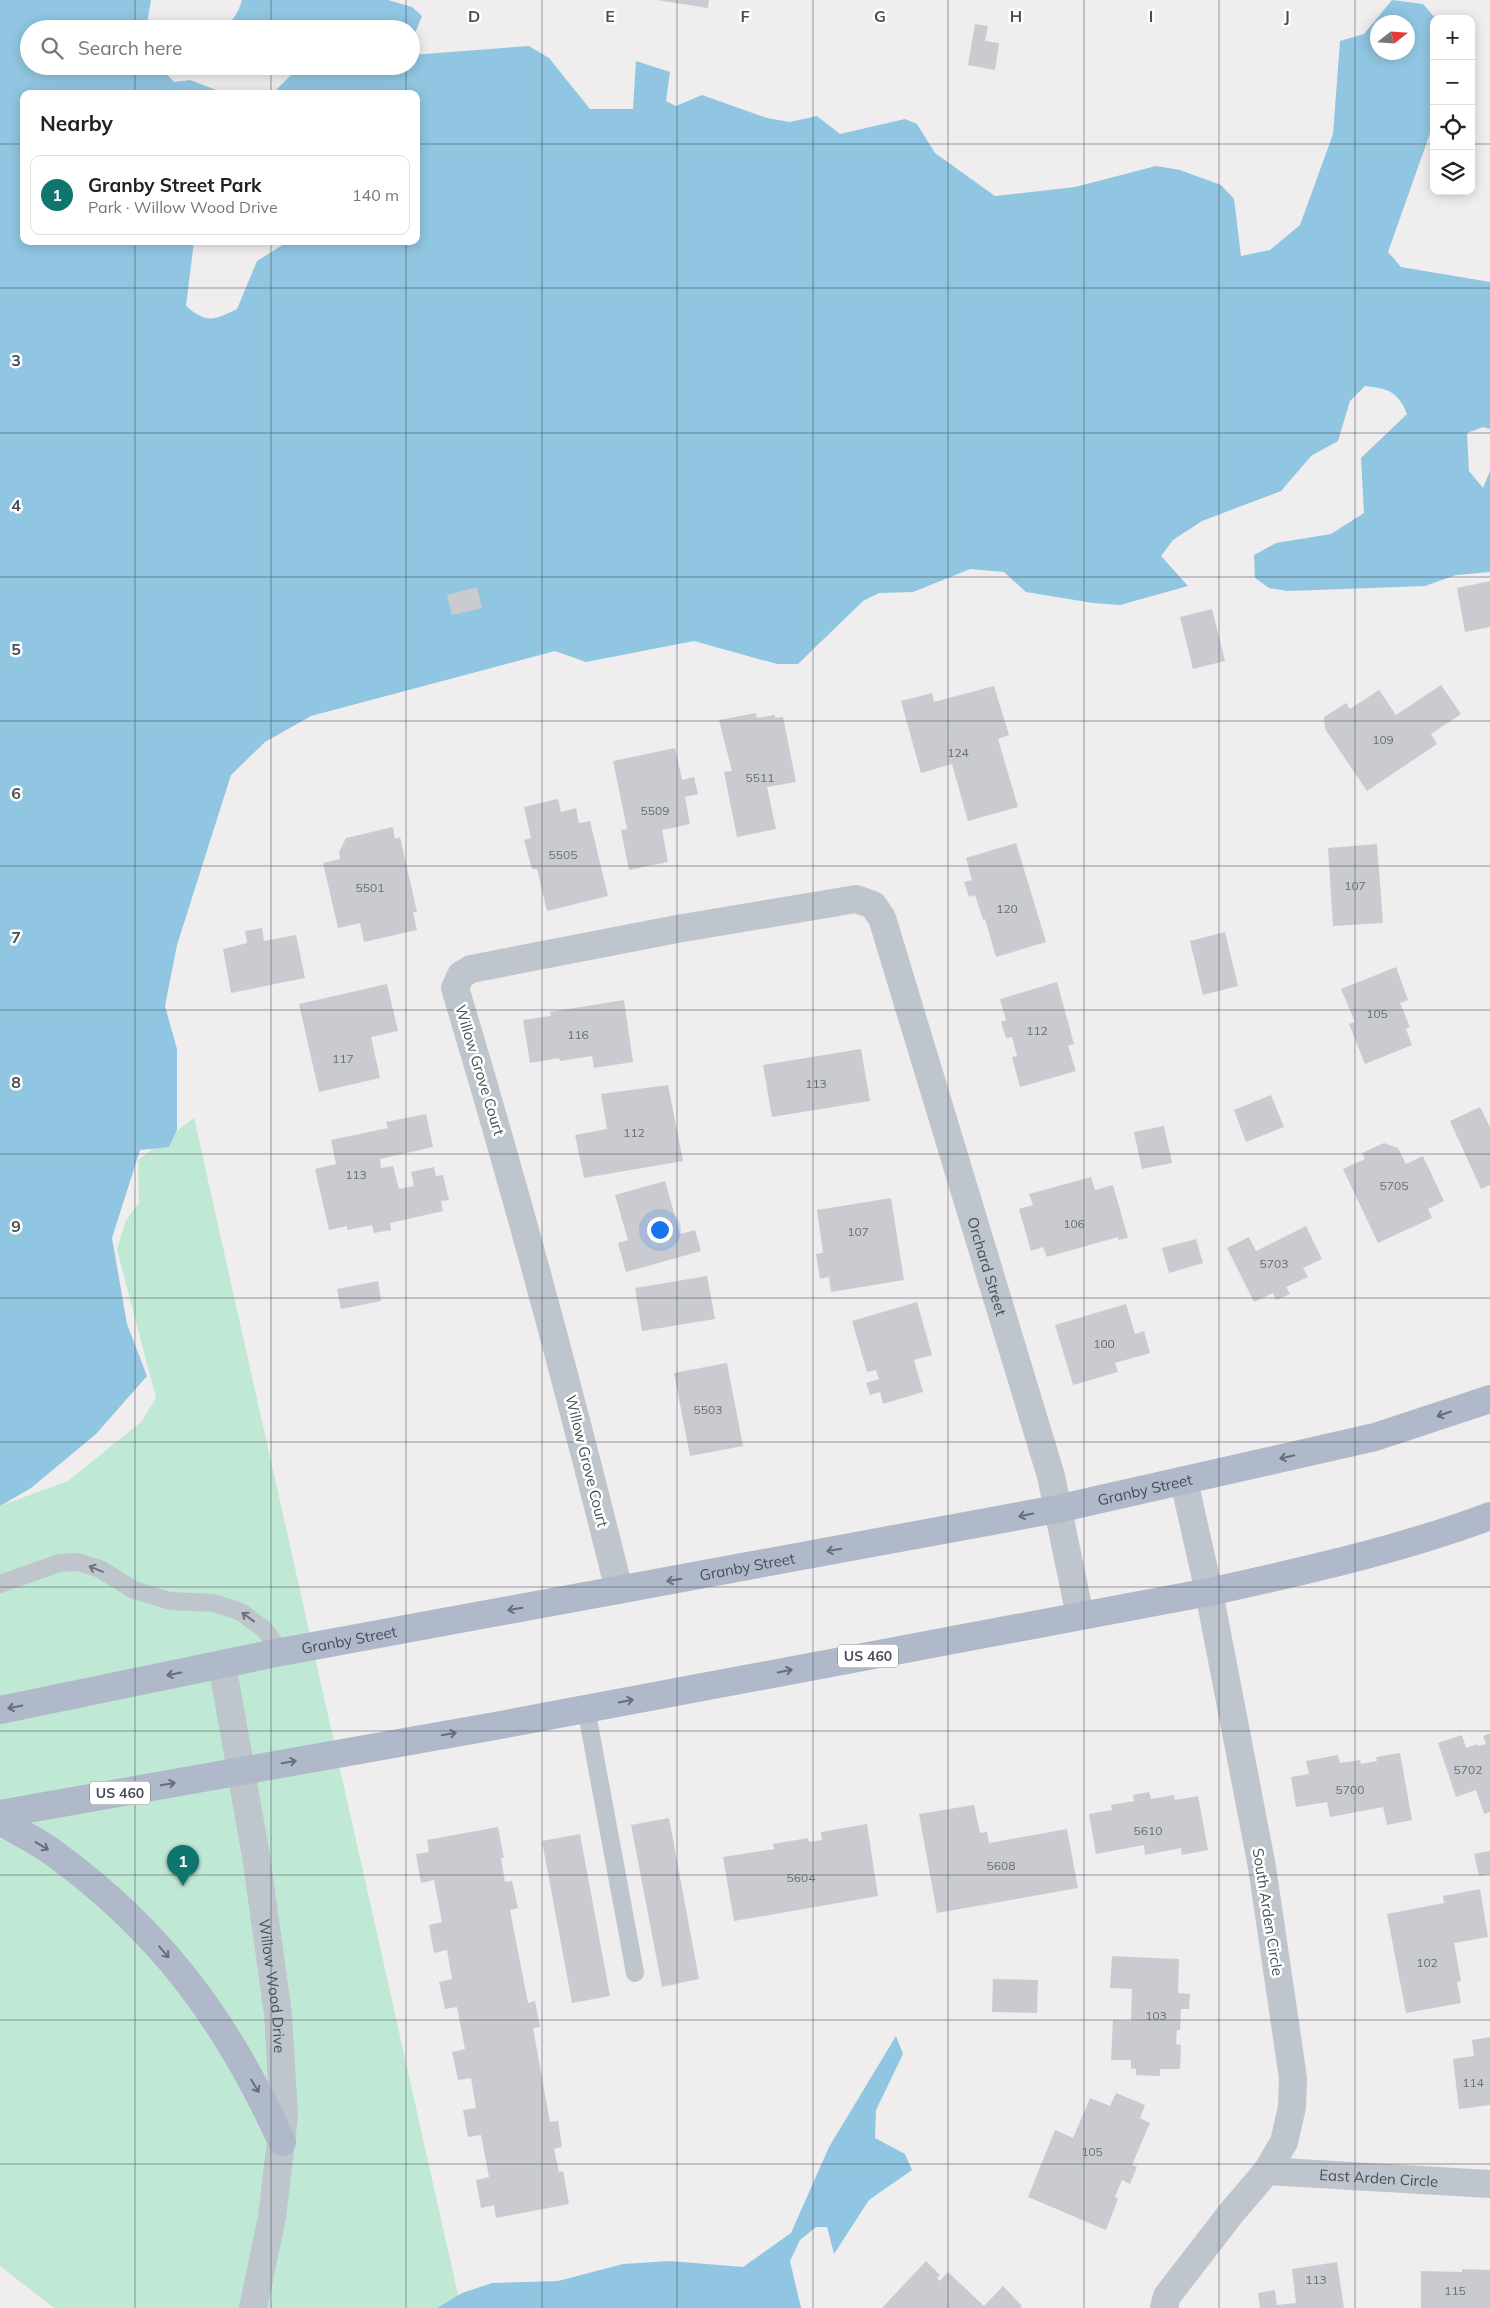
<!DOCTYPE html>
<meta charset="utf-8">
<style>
body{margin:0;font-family:Mulish,sans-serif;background:#f6f6f6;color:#222}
.controls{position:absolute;right:15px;top:15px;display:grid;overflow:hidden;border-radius:10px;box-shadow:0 2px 12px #0003}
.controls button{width:45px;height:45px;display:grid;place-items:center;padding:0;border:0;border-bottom:1px solid #e0e0e0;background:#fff;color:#222;font:25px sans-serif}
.compass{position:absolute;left:1370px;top:15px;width:45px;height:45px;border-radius:50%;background:#fff;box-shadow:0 2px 12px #0003;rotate:73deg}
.you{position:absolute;left:659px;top:1229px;width:18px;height:18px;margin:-12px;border:4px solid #fff;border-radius:50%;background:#1a73e8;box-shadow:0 0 0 8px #1a73e833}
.badge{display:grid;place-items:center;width:32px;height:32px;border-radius:50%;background:#0f766e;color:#fff;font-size:16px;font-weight:700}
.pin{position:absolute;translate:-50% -41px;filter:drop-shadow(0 1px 2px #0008)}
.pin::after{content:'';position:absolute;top:26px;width:18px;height:15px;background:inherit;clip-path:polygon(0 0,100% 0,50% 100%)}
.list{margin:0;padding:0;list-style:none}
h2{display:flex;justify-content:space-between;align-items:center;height:65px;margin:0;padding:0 20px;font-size:21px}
h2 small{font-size:16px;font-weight:400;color:#767676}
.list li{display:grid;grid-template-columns:32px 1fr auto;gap:15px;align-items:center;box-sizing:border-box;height:80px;margin:0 10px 10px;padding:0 10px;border:1px solid #e0e0e0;border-radius:10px}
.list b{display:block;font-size:19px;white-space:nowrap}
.list p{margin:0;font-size:16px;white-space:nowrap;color:#767676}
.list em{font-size:16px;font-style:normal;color:#767676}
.icon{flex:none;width:28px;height:28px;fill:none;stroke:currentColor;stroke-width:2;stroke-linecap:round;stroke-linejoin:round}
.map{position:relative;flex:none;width:1490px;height:2308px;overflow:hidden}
.search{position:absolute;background:#fff;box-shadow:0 2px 12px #0003;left:20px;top:20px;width:400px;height:55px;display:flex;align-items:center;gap:12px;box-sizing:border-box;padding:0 18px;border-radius:28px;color:#767676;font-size:19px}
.panel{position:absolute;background:#fff;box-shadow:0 2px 12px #0003;left:20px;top:90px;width:400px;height:155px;border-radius:10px}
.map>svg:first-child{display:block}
.green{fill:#bfe9d4}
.water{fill:#90c6e1;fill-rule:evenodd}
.building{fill:#cacbd1}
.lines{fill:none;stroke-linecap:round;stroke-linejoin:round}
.service{stroke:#bfc5cd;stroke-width:18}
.minor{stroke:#bfc5cd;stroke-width:28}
.tertiary{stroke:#bfc5cd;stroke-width:28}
.primary{stroke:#afb9c9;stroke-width:28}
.oneway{stroke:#666e7a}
.oneway2{stroke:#6b727b}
.grid{fill:none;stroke:#474e58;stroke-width:1;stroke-opacity:0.55}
.labels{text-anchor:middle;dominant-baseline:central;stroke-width:5;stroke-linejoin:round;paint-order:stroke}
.number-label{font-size:12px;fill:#686d76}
.shield{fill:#fff;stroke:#7e838a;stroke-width:1}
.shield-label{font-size:14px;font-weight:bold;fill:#474e58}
.street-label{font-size:15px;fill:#474e58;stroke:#fff}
.grid-label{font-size:16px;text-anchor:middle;font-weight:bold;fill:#474e58;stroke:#fff;stroke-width:5;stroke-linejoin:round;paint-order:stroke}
</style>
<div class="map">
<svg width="1490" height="2308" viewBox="0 0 1490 2308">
<rect width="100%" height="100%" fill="#efeded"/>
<!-- green -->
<polygon class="green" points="194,1118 461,2308 54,2308 0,2266 0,1506 68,1481 141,1422 156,1398 117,1249 126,1220 139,1203 138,1160"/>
<!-- water -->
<g class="water">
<path d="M0 0H151L146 29H29V66H159L174 82 190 80 227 94H24V241H194L186 306C207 324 214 320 237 309L257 261 289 241H416V94H272L300 66H411V55L529 46 549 58 590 109H633L636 61 670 72 666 101 676 106 702 95 767 118 790 122 817 116 840 134 905 119 917 124 935 153 995 196 1075 187 1156 166 1180 170 1221 185 1234 199 1241 256 1270 250 1300 225 1333 134 1340 41 1364 34 1392 0 1423 4 1436 19H1434V122L1388 252 1401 267 1490 282V429L1483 427 1467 433 1469 471 1483 488 1490 471V572L1456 575 1425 586 1288 591 1269 588 1255 578 1254 555 1276 543 1331 534 1364 513 1361 458 1407 414C1399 392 1387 388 1365 386L1350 401 1338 441 1311 456 1281 491 1202 521 1173 540 1161 556 1188 586 1120 605 1093 603 1026 592 1004 572 970 569 913 592 879 593 863 601 798 664H777L694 641 586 662 555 651 311 716 265 742 231 775 177 945 165 1006 177 1049V1130L169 1147 140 1150 112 1238 127 1324 147 1376 96 1434 31 1488 0 1506ZM1378 22H1408V52H1378Z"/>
<path d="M242 0H388L412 7 422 16 415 33 411 35V29H217C232 24 238 14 242 0Z"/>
<polygon points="896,2036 903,2054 876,2110 875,2138 905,2154 912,2170 869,2200 834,2254 827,2227 816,2227 800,2240 790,2261 801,2308 437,2308 462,2293 492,2283 558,2281 623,2264 670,2261 743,2267 791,2233 829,2147"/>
</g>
<!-- building -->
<g class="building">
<polygon points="657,0 709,0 708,8"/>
<polygon points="975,24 988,26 985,41 999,43 995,70 968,65"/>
<polygon points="1490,581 1490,627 1465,632 1457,588"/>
<polygon points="477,587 482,608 452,615 447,595"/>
<polygon points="1212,609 1225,661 1193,669 1180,617"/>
<polygon points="1441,685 1461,714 1431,734 1437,744 1367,791 1325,729 1324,717 1346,703 1350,709 1379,690 1396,715"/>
<polygon points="994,686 1009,735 998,739 1018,807 968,821 952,764 921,773 901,701 932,693 934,702"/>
<polygon points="756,713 757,718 775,715 775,718 783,717 796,782 767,787 776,829 737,837 724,772 732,771 719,720"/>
<polygon points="675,748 682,780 694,777 698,794 685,797 690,824 662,830 668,862 629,870 621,830 627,829 613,761"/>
<polygon points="558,799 561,812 576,808 579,823 590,821 608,896 547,911 537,869 532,869 524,840 531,838 524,807"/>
<polygon points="393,827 395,839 400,837 417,912 413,912 417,930 364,942 360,923 338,928 323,863 340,859 339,852 346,838"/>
<polygon points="1016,843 1046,942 996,957 985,919 983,920 975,895 969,897 964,882 972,880 966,858"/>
<polygon points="1377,844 1383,923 1333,926 1328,848"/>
<polygon points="262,928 264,941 296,935 305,978 231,993 223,949 247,943 245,931"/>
<polygon points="1225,932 1238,986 1203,995 1190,941"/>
<polygon points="1396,967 1408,1000 1400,1003 1410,1027 1406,1029 1412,1045 1365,1064 1349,1024 1355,1022 1341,989"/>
<polygon points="1057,982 1074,1044 1068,1046 1076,1071 1020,1087 1012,1057 1017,1056 1012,1037 1006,1038 1001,1022 1006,1020 1000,999"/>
<polygon points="387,984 398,1031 371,1037 380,1078 319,1092 299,1004"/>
<polygon points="624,1000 633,1062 594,1068 592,1056 560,1061 559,1058 530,1063 523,1020 551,1016 550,1012"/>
<polygon points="861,1049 870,1101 772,1117 763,1065"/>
<polygon points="668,1085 683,1161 584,1178 575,1135 607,1129 601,1094"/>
<polygon points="1271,1095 1284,1127 1246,1142 1234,1110"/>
<polygon points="1480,1107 1490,1127 1490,1185 1481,1189 1450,1121"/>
<polygon points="426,1114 433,1147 380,1159 381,1168 393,1166 399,1189 414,1186 411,1172 434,1167 436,1176 443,1175 449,1200 441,1201 443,1211 390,1223 391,1230 374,1233 372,1225 347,1230 347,1226 329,1230 315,1169 336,1164 331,1140 388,1128 386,1122"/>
<polygon points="1164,1126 1172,1163 1142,1169 1134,1132"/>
<polygon points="1384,1143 1398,1148 1406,1164 1423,1156 1444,1201 1428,1209 1432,1218 1378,1243 1343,1169 1365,1159 1362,1153"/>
<polygon points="1091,1177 1095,1190 1113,1185 1128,1238 1118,1240 1118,1237 1047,1257 1043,1247 1031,1251 1019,1209 1033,1205 1029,1194"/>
<polygon points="665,1181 680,1234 695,1230 701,1251 626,1272 618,1243 628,1240 615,1195"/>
<polygon points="891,1198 904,1280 831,1292 829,1277 820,1279 816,1254 823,1253 817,1210"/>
<polygon points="1306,1226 1322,1259 1303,1268 1308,1277 1286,1287 1290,1294 1276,1300 1273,1293 1254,1302 1227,1248 1249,1237 1256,1251"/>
<polygon points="1196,1239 1203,1263 1169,1273 1162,1248"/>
<polygon points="707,1276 715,1319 642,1331 635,1288"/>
<polygon points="378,1281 381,1301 341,1309 337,1289"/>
<polygon points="917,1302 932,1355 914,1360 923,1392 883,1404 880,1392 870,1395 866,1383 879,1379 876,1370 867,1372 852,1321"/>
<polygon points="1126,1304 1135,1334 1144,1331 1150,1353 1115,1363 1118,1372 1073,1385 1055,1325"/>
<polygon points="727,1363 743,1446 690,1456 674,1373"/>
<polygon points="1490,1733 1490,1812 1484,1814 1476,1790 1456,1797 1438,1743 1462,1735 1466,1748 1477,1744 1478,1746 1486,1744 1483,1736"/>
<polygon points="1400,1753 1412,1820 1387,1825 1383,1807 1330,1817 1327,1802 1296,1807 1291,1777 1309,1774 1306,1761 1338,1755 1340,1763 1360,1760 1361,1764 1377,1761 1376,1757"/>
<polygon points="1149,1792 1151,1799 1174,1795 1175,1800 1198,1796 1208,1850 1182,1855 1181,1848 1145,1855 1144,1845 1096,1854 1089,1814 1112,1810 1111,1805 1134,1801 1133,1795"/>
<polygon points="974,1805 980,1833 987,1832 989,1843 1067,1829 1078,1888 937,1913 919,1814"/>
<polygon points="669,1818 699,1979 662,1987 631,1825"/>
<polygon points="867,1824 878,1896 734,1921 723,1857 774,1849 773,1844 808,1838 809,1842 822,1840 821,1832"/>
<polygon points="498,1827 504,1858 501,1858 505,1882 512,1881 518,1908 510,1910 528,2003 535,2001 540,2027 533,2028 550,2122 558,2121 562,2147 554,2149 559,2172 563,2171 569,2204 496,2218 494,2205 481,2208 476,2180 489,2177 481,2135 468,2137 463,2110 476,2108 471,2078 458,2080 452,2052 465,2049 457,2007 445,2009 439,1982 452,1979 447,1950 434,1953 429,1925 442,1922 434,1880 421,1883 416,1854 429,1852 427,1840"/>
<polygon points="580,1834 610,1996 572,2003 542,1841"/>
<polygon points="1490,1851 1490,1874 1479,1876 1474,1854"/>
<polygon points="1480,1889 1488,1937 1454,1943 1461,1981 1457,1982 1461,2003 1406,2013 1387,1914 1444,1903 1443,1896"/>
<polygon points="1112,1956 1179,1959 1178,1993 1190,1994 1189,2009 1181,2009 1180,2030 1177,2030 1176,2044 1181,2045 1180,2069 1160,2069 1160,2076 1136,2075 1136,2069 1131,2068 1131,2060 1111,2060 1113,2020 1131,2021 1132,1989 1110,1988"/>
<polygon points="993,1979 1038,1980 1037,2013 992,2012"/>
<polygon points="1490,2037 1490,2105 1459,2109 1453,2059 1474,2056 1472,2040"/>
<polygon points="1116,2093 1145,2105 1140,2118 1150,2123 1132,2165 1137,2167 1130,2184 1122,2180 1115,2197 1118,2199 1106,2230 1028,2197 1055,2130 1073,2138 1090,2098 1110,2106"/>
<polygon points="926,2261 940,2275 937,2278 940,2281 948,2272 984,2306 1003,2286 1022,2306 1020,2308 882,2308"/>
<polygon points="1337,2262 1344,2308 1260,2308 1258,2293 1275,2290 1277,2305 1296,2303 1292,2269"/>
<polygon points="1462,2269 1490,2270 1490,2308 1421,2308 1421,2271 1462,2272"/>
</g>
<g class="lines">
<!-- service -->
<g class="service">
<polyline points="0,1584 59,1563 78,1562 100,1569 134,1590 170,1601 214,1603 241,1612 264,1629 281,1652"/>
<polyline points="586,1708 635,1973"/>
</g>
<!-- minor -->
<g class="minor">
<path id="s1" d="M619 1590C569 1388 515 1187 455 988L461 975 471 969 677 929 856 899 873 905 882 918 1051 1476 1080 1616"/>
<path id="s2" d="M1267 2171 1490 2184"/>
<polyline points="1164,2308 1167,2296 1232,2212 1267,2171 1284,2142 1292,2107 1293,2078 1262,1867 1209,1592 1184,1481"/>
</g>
<!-- tertiary -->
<path class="tertiary" id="s3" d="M222 1664 256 1856 278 2014 284 2116 272 2217 253 2308"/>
<!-- primary -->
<g class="primary">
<path id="s4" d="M0 1710 281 1652 1057 1509 1375 1437 1490 1399"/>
<path d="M0 1814 495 1726 1209 1592C1304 1571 1399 1550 1490 1516"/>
<path d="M0 1821C18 1832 38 1841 55 1854 162 1932 228 2023 282 2142"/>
</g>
</g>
<!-- one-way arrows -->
<defs><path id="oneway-shaft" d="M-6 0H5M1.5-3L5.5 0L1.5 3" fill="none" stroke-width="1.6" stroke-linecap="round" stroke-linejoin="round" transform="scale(1.25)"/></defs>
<g class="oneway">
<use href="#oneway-shaft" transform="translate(1444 1414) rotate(161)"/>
<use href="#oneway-shaft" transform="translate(1287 1457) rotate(167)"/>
<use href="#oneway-shaft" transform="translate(1026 1515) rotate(169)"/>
<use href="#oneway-shaft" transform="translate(834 1550) rotate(170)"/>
<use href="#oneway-shaft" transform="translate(674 1580) rotate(170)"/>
<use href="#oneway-shaft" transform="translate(515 1609) rotate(170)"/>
<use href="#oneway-shaft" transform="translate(785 1671) rotate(-11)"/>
<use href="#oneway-shaft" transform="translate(174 1674) rotate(168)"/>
<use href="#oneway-shaft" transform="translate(626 1701) rotate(-11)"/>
<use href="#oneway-shaft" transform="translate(15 1707) rotate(168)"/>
<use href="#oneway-shaft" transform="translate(449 1734) rotate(-10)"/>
<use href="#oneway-shaft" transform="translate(289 1762) rotate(-10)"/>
<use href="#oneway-shaft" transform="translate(168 1784) rotate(-10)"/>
<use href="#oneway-shaft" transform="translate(42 1846) rotate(31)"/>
<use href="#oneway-shaft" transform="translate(164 1952) rotate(49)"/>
<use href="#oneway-shaft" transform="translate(255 2086) rotate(59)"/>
</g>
<g class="oneway2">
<use href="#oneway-shaft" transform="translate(96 1569) rotate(-158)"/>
<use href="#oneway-shaft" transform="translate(248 1617) rotate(-144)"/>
</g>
<!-- grid -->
<path class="grid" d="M135 0V29M271 0V29M406 0V29M542 0V2308M677 0V2308M813 0V2308M948 0V2308M1084 0V2308M1219 0V2308M1355 0V2308M135 66V94M271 66V94M406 66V94M0 144H24M416 144H1434M1471 144H1490M135 241V2308M271 241V2308M406 241V2308M0 288H1490M0 433H1490M0 577H1490M0 721H1490M0 866H1490M0 1010H1490M0 1154H1490M0 1298H1490M0 1442H1490M0 1587H1490M0 1731H1490M0 1875H1490M0 2020H1490M0 2164H1490"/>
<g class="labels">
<!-- number labels -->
<g class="number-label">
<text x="1383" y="739">109</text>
<text x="958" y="752">124</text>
<text x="760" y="777">5511</text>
<text x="655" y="810">5509</text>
<text x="563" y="854">5505</text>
<text x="1355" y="885">107</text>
<text x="370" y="887">5501</text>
<text x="1007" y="908">120</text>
<text x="1377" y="1013">105</text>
<text x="1037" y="1030">112</text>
<text x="578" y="1034">116</text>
<text x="343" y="1058">117</text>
<text x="816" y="1083">113</text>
<text x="634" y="1132">112</text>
<text x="356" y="1174">113</text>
<text x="1394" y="1185">5705</text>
<text x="1074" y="1223">106</text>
<text x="858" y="1231">107</text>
<text x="1274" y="1263">5703</text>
<text x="1104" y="1343">100</text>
<text x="708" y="1409">5503</text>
<text x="1468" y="1769">5702</text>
<text x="1350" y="1789">5700</text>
<text x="1148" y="1830">5610</text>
<text x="1001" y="1865">5608</text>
<text x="801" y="1877">5604</text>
<text x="1427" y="1962">102</text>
<text x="1156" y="2015">103</text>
<text x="1473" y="2082">114</text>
<text x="1092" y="2151">105</text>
<text x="1316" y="2279">113</text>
<text x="1455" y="2290">115</text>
</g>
<!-- shield labels -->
<g class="shield">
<rect x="838" y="1644.5" width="60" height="23" rx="4"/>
<rect x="90" y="1781.5" width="60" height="23" rx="4"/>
</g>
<g class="shield-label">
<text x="868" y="1656">US 460</text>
<text x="120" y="1793">US 460</text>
</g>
<!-- street labels -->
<g class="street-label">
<text transform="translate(480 1070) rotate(73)">Willow Grove Court</text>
<text stroke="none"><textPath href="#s1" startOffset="1439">Orchard Street</textPath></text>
<text transform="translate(587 1461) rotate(76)">Willow Grove Court</text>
<text stroke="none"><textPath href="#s4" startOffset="1166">Granby Street</textPath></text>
<text stroke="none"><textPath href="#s4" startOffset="761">Granby Street</textPath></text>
<text stroke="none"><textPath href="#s4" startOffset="356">Granby Street</textPath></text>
<text transform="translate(1268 1912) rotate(81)">South Arden Circle</text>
<text stroke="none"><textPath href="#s3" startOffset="326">Willow Wood Drive</textPath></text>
<text stroke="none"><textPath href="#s2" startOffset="112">East Arden Circle</textPath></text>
</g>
</g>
<g class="grid-label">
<text x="474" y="22">D</text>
<text x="610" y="22">E</text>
<text x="745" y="22">F</text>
<text x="880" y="22">G</text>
<text x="1016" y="22">H</text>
<text x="1151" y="22">I</text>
<text x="1287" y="22">J</text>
<text x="16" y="366">3</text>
<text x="16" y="511">4</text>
<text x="16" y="655">5</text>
<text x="16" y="799">6</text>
<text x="16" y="943">7</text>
<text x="16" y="1088">8</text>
<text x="16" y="1232">9</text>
</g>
</svg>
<div class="controls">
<button>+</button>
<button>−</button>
<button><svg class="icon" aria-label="locate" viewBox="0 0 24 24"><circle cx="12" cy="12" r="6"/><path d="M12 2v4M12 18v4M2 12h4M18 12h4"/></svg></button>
<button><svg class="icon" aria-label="layers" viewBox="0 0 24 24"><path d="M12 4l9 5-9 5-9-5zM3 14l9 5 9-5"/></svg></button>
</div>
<svg class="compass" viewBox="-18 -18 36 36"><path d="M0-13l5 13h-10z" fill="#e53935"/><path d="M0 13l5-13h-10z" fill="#767676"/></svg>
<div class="you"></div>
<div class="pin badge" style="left:183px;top:1886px">1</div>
<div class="search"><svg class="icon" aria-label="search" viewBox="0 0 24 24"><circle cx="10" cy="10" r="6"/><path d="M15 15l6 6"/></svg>Search here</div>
<section class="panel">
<h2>Nearby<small></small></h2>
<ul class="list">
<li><span class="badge">1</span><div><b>Granby Street Park</b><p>Park · Willow Wood Drive</p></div><em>140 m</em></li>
</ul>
</section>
</div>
